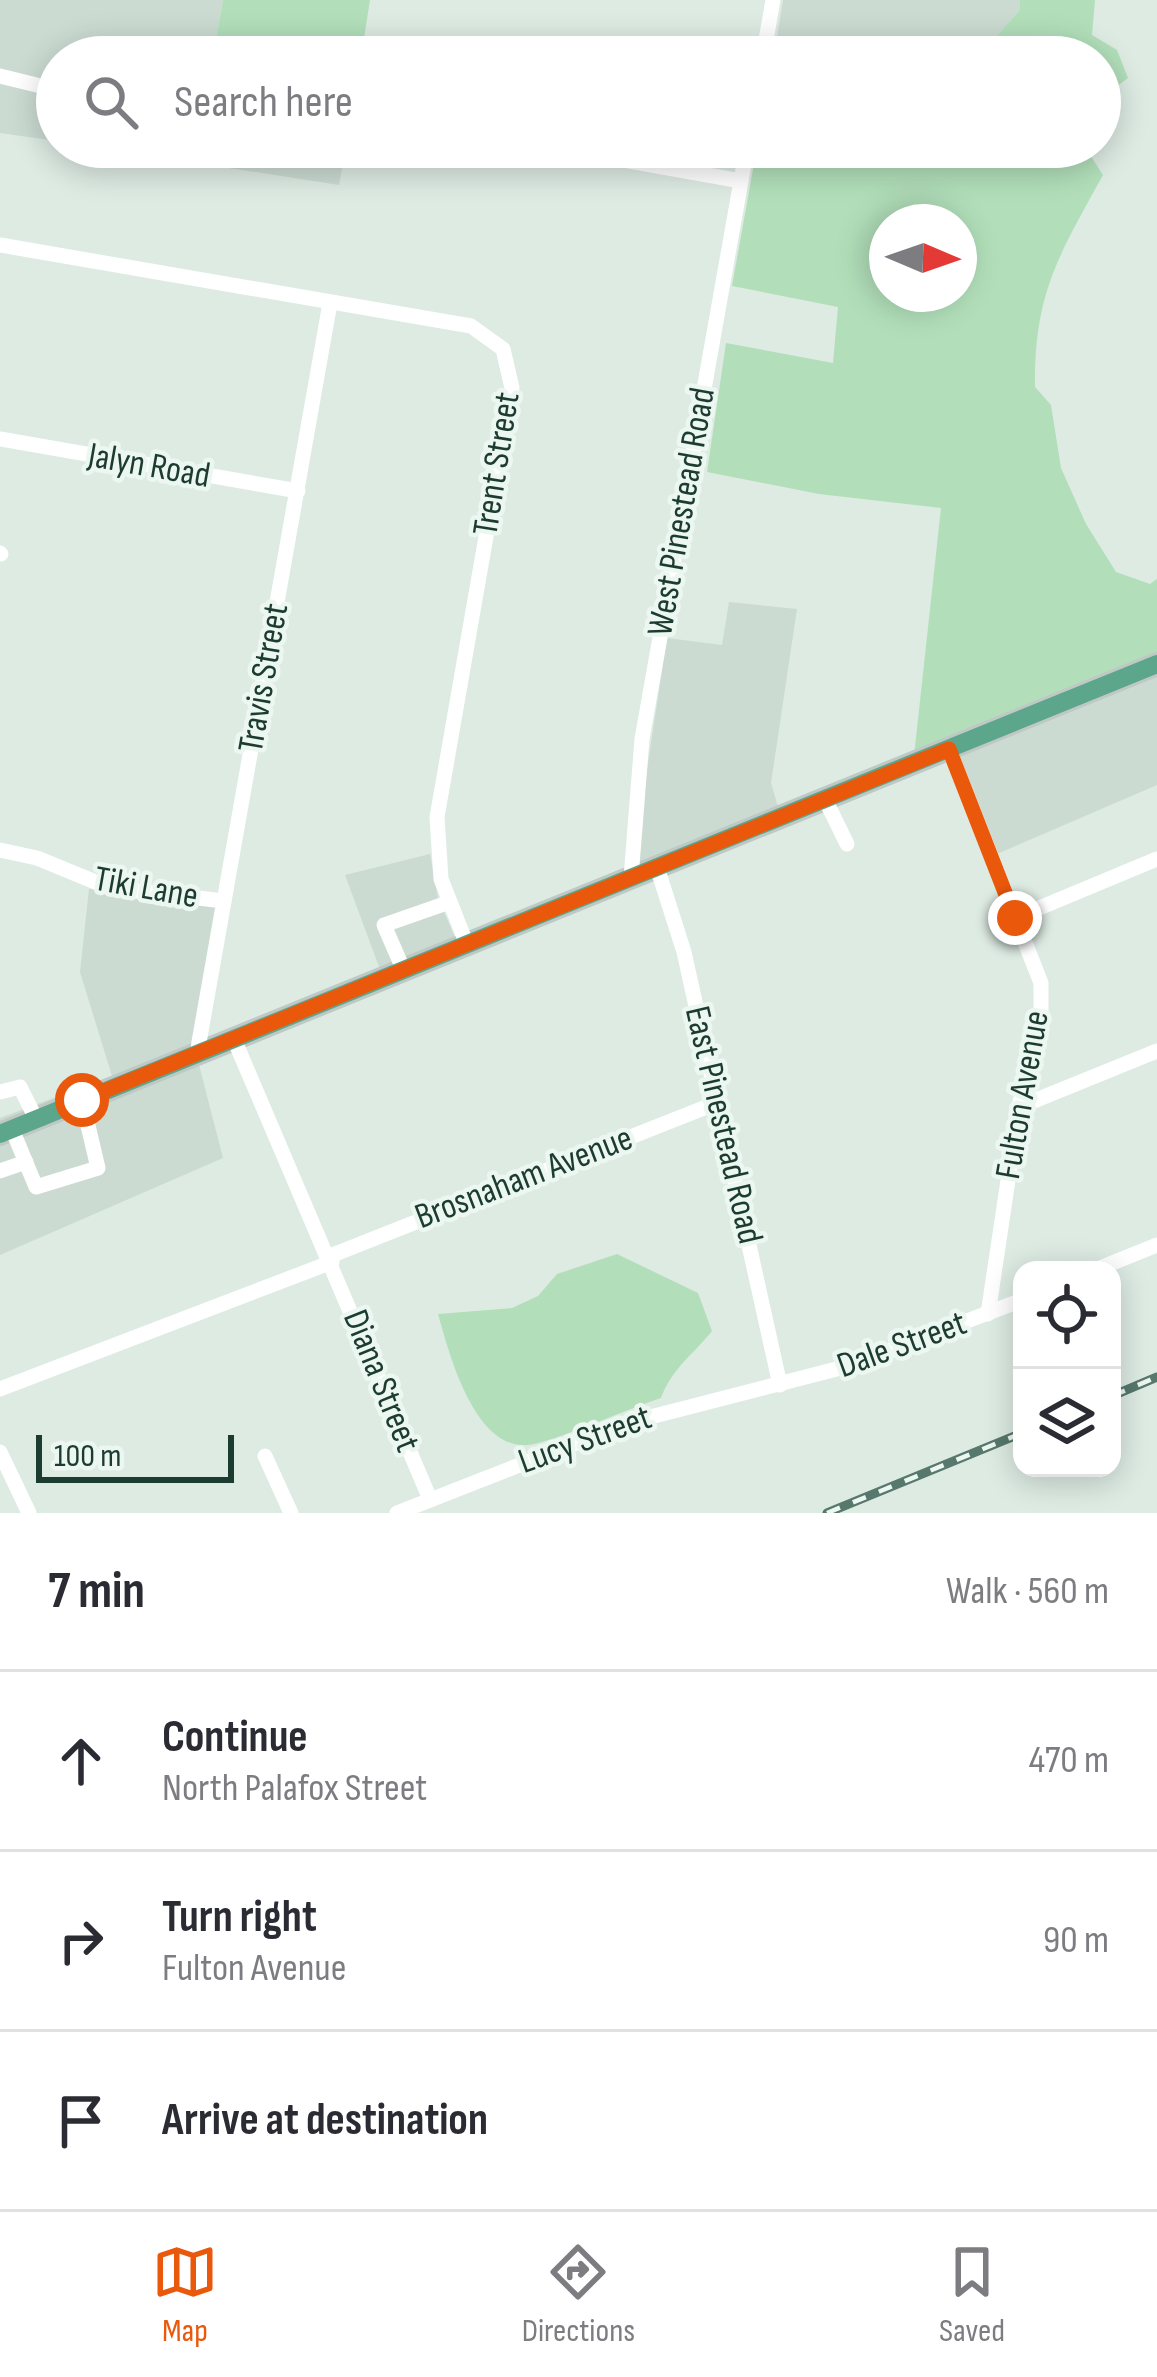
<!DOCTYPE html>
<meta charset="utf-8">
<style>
body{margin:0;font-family:"Sofia Sans Condensed",sans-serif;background:#f2f2f3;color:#2b2b33}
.controls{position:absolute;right:36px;bottom:36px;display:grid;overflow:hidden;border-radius:24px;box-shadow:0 6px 30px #0003}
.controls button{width:108px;height:108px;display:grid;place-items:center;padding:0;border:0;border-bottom:3px solid #e1e1e2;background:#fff;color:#2b2b33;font:60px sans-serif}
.compass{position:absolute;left:869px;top:204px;width:108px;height:108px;border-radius:50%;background:#fff;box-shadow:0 6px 30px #0003;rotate:92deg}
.scale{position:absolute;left:36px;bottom:30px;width:198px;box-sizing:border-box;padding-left:12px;border:6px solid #1d3c31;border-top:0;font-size:33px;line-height:42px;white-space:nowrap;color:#1d3c31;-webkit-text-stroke:9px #edf7f1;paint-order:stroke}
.stop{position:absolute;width:36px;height:36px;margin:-27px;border:9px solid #ea580c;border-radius:50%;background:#fff}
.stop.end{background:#ea580c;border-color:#fff;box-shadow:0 3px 12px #0008}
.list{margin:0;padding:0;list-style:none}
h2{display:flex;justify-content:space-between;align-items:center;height:156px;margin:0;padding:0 48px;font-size:51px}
h2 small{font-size:39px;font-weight:400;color:#7c7c81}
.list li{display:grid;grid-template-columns:78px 1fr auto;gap:36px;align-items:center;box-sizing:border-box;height:180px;padding:0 48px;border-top:3px solid #e1e1e2}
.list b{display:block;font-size:45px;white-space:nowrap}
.list p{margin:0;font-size:39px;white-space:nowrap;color:#7c7c81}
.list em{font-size:39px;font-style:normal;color:#7c7c81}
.icon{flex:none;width:66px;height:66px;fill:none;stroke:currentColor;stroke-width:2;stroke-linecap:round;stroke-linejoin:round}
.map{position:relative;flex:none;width:1157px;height:1513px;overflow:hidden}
.search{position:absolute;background:#fff;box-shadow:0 6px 30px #0003;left:36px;right:36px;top:36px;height:132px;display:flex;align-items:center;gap:30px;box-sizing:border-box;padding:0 42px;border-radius:66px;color:#7c7c81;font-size:45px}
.sheet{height:696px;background:#fff}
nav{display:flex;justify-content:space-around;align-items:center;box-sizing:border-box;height:168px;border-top:3px solid #e1e1e2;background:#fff;font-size:33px;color:#7c7c81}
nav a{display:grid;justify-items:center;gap:6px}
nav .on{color:#ea580c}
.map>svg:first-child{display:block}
.built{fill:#cbdbd2}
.green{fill:#b2dfba;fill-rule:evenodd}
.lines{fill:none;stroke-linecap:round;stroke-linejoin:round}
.major-casing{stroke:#c0c8c5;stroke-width:24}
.minor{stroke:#fff;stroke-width:15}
.major{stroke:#5ca68c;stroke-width:18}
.rail-casing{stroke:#57786c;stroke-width:9}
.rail{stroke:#edf7f1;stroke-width:4.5;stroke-dasharray:14;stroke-linecap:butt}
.route{stroke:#ea580c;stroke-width:15}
.labels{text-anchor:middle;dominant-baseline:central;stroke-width:9;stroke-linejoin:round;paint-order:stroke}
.street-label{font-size:36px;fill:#1d3c31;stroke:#edf7f1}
</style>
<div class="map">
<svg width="1157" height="1513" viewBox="0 0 1157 1513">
<rect width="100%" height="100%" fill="#ddebe3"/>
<!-- built -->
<g class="built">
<polygon points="0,0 223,0 213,57 57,57 57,141 0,133"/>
<polygon points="783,0 1020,0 1019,11 978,57 817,57 775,50"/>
<polygon points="93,147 346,147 339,185"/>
<polygon points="729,602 797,609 771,783 779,810 639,867 641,809 667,638 722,645"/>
<polygon points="1157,672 1157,785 997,854 958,753"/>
<polygon points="430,854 438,898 457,942 381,972 345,875"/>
<polygon points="89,889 215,907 190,1049 0,1126 0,1118 112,1076 80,972"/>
<polygon points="198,1061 223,1158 0,1255 0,1141"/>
</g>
<!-- green -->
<g class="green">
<polygon points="223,0 370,0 361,57 213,57"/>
<polygon points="1020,0 1095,0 1092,35 1117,50 1128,78 1100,99 1100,57 978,57 1019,11"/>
<path d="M757 147H1085L1103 175C1059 255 1034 293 1035 387L1051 405 1061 468 1086 524 1116 572 1150 584 1157 579V657L914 756 941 508 819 494 707 472 726 343 833 363 838 307 732 286ZM887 222H959V294H887Z"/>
<path d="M617 1254 698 1293 712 1331C693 1355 672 1368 661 1398 632 1407 550 1444 527 1445 474 1449 449 1353 438 1314L512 1308 538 1296 557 1274Z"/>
</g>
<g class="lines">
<!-- major casing -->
<g class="major-casing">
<polyline id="major" points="0,1134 1157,664"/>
</g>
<!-- minor -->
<g class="minor">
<polyline points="763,57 773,0"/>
<polyline points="0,76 57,90"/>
<polyline points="551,147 741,181"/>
<polyline points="0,245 471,326 503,349 512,388 437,817 441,879 467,945"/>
<polyline points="0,439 298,491"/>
<polyline points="0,553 1,554"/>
<polyline points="949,749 1041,983 1041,1010 1019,1107 988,1314"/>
<polyline points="825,799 847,844"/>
<polyline points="0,850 37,858 110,888 224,901"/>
<polyline points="657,867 684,952 780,1385"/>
<polyline points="631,878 642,739 747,147"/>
<polyline points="1015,918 1157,859"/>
<polyline points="404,971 384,925 447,903"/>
<polyline points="234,1039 430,1499"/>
<polyline points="197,1054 330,303"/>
<polyline points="0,1092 20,1087 36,1119"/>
<polyline points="1019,1107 1157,1051"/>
<polyline points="12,1129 36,1187 98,1168 82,1100"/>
<polyline points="0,1171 26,1162"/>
<polyline points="330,1256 719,1102"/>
<polyline points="1095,1270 1157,1245"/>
<polyline points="0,1389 332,1262"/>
<polyline points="0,1452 29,1513"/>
<polyline points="265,1456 291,1513"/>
<polyline points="397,1513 627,1423 852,1365 1022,1300"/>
</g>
<!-- major -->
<use href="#major" class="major"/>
<!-- rail casing -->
<g class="rail-casing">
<g id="rail">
<polyline points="1112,1396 1157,1377"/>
<polyline points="827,1513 1022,1433"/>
</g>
</g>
<!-- rail -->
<use href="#rail" class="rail"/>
</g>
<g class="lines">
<!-- route -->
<polyline class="route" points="82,1100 949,749 1015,918"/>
</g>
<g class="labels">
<!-- street labels -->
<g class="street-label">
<text transform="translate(497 464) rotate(-81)">Trent Street</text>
<text transform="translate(149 466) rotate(10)">Jalyn Road</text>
<text transform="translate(682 512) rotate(-80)">West Pinestead Road</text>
<text transform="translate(264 678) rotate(-80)">Travis Street</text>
<text transform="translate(146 888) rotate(10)">Tiki Lane</text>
<text transform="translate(1023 1095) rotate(-80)">Fulton Avenue</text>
<text transform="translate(723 1125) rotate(77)">East Pinestead Road</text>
<text transform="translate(524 1178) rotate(-21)">Brosnaham Avenue</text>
<text transform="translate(902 1345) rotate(-20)">Dale Street</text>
<text transform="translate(381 1381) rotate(68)">Diana Street</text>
<text transform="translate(585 1440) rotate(-20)">Lucy Street</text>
</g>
</g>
</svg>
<div class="controls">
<button><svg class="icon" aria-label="locate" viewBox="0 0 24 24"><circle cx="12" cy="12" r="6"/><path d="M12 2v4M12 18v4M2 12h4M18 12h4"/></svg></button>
<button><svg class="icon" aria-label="layers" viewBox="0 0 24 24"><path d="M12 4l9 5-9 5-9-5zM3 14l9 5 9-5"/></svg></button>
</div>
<svg class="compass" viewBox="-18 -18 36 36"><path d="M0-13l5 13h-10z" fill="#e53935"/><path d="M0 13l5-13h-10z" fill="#7c7c81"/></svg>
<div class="scale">100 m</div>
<div class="stop" style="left:82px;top:1100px"></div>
<div class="stop end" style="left:1015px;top:918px"></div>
<div class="search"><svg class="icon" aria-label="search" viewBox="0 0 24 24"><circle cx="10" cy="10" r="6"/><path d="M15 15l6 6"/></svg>Search here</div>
</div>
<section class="sheet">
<h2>7 min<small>Walk · 560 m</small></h2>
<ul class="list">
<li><svg class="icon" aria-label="ahead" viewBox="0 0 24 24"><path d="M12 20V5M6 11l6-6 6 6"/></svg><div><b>Continue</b><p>North Palafox Street</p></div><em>470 m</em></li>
<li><svg class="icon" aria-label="right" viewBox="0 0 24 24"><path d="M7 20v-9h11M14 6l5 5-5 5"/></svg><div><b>Turn right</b><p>Fulton Avenue</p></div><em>90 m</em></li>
<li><svg class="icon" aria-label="arrive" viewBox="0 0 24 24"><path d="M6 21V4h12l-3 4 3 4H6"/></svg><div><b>Arrive at destination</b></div></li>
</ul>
</section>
<nav>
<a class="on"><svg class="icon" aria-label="map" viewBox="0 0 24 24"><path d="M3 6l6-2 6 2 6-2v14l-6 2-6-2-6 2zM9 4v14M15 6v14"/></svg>Map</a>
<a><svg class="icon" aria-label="directions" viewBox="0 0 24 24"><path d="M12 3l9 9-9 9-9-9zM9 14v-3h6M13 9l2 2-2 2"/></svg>Directions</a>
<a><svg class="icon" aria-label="saved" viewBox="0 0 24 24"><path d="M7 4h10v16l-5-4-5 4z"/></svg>Saved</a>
</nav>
